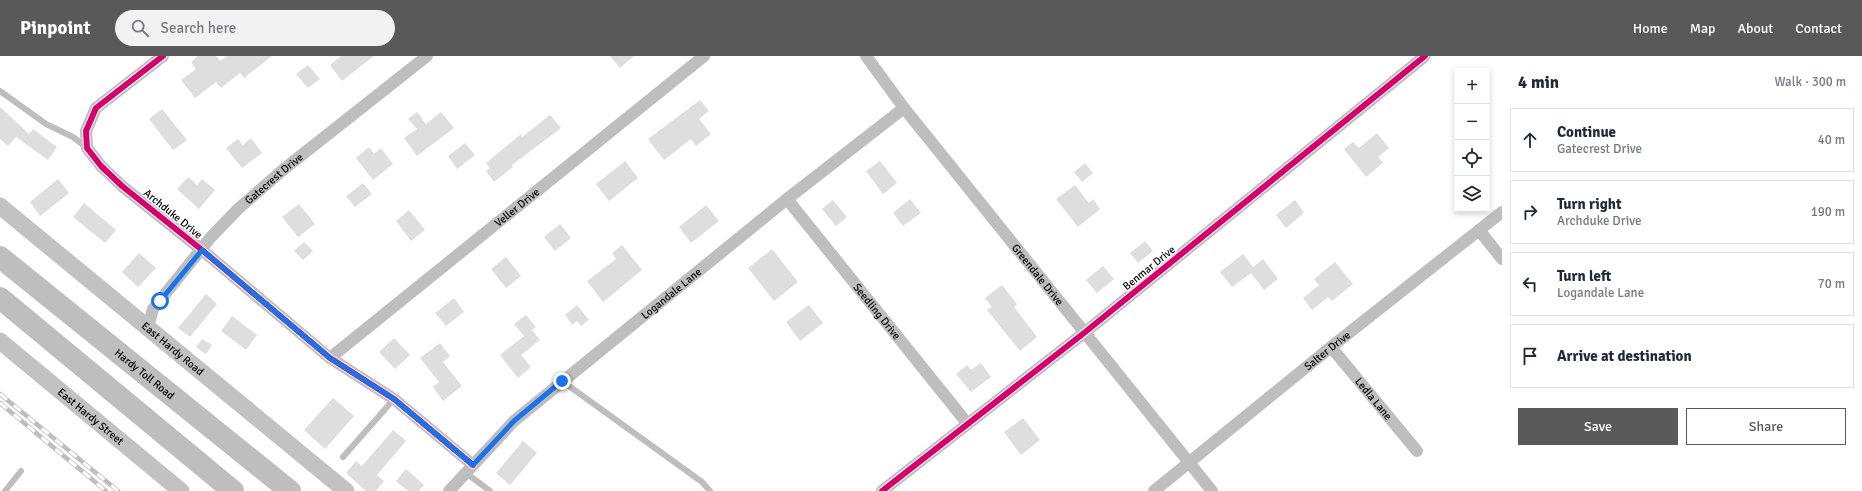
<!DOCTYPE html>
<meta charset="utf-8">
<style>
body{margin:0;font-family:Signika,sans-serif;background:#f2f2f3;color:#1f2937}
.controls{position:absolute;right:12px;top:12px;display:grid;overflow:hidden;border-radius:0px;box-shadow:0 2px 6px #0003}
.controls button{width:36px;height:36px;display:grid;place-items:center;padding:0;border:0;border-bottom:1px solid #e0e1e3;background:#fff;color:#1f2937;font:20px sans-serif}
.stop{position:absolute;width:12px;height:12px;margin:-9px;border:3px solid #1a73e8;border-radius:50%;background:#fff}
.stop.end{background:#1a73e8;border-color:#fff;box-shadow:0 1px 4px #0008}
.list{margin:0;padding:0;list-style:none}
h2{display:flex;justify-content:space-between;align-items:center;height:52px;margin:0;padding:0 16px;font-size:17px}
h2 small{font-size:13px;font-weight:400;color:#747a83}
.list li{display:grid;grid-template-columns:26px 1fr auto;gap:12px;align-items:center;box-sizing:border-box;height:64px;margin:0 8px 8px;padding:0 8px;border:1px solid #e0e1e3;border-radius:0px}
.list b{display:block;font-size:15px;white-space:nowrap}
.list p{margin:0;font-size:13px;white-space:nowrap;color:#747a83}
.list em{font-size:13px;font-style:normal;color:#747a83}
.actions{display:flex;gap:8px;padding:12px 16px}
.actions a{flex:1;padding:9px 0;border:1px solid #595959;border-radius:0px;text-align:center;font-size:14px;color:#595959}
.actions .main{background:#595959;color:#fff}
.icon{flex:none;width:22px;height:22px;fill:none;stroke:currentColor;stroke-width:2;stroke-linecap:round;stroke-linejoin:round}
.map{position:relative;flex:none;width:1502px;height:435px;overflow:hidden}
header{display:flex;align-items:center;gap:24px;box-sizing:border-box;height:56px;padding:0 20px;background:#595959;color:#fff}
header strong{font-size:19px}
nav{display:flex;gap:22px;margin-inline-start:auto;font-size:14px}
.search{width:280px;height:36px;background:#f2f2f3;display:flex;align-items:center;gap:10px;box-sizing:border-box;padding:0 14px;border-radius:22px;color:#747a83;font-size:15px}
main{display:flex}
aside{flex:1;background:#fff}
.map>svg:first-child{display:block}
.building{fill:#dedede}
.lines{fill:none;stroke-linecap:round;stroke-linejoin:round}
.service{stroke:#bebebe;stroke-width:6}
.minor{stroke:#bebebe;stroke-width:12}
.secondary{stroke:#c2c2c2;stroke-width:17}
.motorway{stroke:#bebebe;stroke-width:22}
.rail-casing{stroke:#bebebe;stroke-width:4.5}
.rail{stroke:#fff;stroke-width:3;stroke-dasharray:9;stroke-linecap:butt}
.cycleway-casing{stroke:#fff;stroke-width:8}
.cycleway{stroke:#d6006c;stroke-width:6}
.route{stroke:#1a73e8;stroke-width:5}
.labels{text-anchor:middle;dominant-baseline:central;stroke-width:3;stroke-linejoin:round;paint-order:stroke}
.street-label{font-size:11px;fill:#000;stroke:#fff}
</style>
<header>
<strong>Pinpoint</strong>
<div class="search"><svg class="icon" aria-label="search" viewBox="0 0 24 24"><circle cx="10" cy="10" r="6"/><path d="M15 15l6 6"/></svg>Search here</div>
<nav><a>Home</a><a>Map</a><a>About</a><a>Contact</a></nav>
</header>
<main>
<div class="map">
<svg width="1502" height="435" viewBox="0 0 1502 435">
<rect width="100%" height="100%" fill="#fff"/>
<!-- building -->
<g class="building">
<polygon points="198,0 216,0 220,5 227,0 272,0 244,22 240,17 221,32 216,26 195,42 181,24 196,13 191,6"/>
<polygon points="341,0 374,0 342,25 330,9"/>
<polygon points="610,0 634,0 620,12"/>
<polygon points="308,9 320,23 308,32 296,18"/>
<polygon points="700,44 709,55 699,63 711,78 696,90 691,83 664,104 648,83"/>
<polygon points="0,51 29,78 33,73 57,91 48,104 16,81 8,90 0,83"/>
<polygon points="162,53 187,84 173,94 149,63"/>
<polygon points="417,56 426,68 441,56 454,72 417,100 404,82 417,73 408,63"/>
<polygon points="550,59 561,72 512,109 513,111 494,126 486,115 490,112 486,107 521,78 522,81"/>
<polygon points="1377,77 1389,92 1378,101 1383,107 1366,121 1344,93 1353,86 1359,92"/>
<polygon points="251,82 262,97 242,112 226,92 238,83 243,89"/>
<polygon points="465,87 475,99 457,113 448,100"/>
<polygon points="369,91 374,98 381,92 393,108 373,124 356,102"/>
<polygon points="625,105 638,122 609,145 596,128"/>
<polygon points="880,105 897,127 883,138 866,115"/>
<polygon points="1085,107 1093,117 1082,126 1074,116"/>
<polygon points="188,121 197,129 202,123 215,134 199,153 177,133"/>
<polygon points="58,123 69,137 40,160 30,146"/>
<polygon points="363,127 372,138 355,151 346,140"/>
<polygon points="1075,129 1089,147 1093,143 1100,153 1078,171 1056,143"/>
<polygon points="910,143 921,157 903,170 893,157"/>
<polygon points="833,144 847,161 836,170 822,153"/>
<polygon points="1295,144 1304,157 1286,172 1276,159"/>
<polygon points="84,147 116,174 105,187 73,161"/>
<polygon points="299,148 315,168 298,181 282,161"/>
<polygon points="706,149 719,165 691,187 679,171"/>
<polygon points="409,154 425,174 411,185 396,165"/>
<polygon points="560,168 571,182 555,195 544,181"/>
<polygon points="1145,185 1153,195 1138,207 1130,197"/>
<polygon points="304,186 313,195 303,204 294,195"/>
<polygon points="622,189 642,214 603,246 587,225 616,203 612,197"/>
<polygon points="772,193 798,226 774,245 748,212"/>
<polygon points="139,197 156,212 138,231 122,216"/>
<polygon points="1243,198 1253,211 1263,203 1278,223 1264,234 1251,217 1232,231 1220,216"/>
<polygon points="506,201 521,220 506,232 491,213"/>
<polygon points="1335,206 1353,228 1332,245 1328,241 1312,254 1303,242 1319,229 1314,223"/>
<polygon points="1103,210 1114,223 1097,237 1086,224"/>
<polygon points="1002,229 1017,248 1014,251 1037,281 1020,295 987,254 992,251 985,242"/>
<polygon points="206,238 217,248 190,281 178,272"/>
<polygon points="454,242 464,256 446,270 435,257"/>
<polygon points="577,249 589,264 581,270 577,265 572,269 565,259"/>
<polygon points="809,249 823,267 800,285 786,266"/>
<polygon points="526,259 536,271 532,274 540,284 521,299 531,311 518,322 500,299 524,280 514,268"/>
<polygon points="232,260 257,279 246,294 221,275"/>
<polygon points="394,282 410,299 395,313 379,296"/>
<polygon points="202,283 212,289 206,298 196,291"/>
<polygon points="440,287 450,300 443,306 462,330 443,345 433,331 439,326 420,302"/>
<polygon points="981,307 991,321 971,336 956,318 967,309 971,314"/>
<polygon points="333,342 354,360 325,393 304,374"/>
<polygon points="1023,362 1040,384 1021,399 1004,376"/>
<polygon points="393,374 406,385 377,419 384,425 376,435 366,435 346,417 356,405 362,410"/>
<polygon points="523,385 537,397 510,429 496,417"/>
<polygon points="406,413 424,429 419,435 408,435 396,425"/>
</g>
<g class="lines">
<!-- service -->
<g class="service">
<polyline points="0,35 46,68 73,81 86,91"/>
<polyline points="562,325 702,426 710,435"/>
<polyline points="343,401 394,343"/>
<polyline points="466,417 490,435"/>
<polyline points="5,435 21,415"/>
</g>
<!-- minor -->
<g class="minor">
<polyline points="163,0 96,52 86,75 87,92 101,110 122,130 202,194 330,302 394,343 473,409"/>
<path id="s1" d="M866 0 904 52 1212 435"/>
<path id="s2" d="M787 143 967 367"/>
<polyline points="1479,174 1502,203"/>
<path id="s3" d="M148 271 153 253 211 181 238 153 284 113 427 0"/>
<path id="s4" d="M1331 291 1417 395"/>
<path id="s5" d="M330 302 704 0"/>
<path id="s6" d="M449 435 514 365 787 143 904 52"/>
<polyline points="882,435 1084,277 1425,0"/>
<path id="s7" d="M1154 435 1331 291 1502 156"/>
</g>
<!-- secondary -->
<g class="secondary">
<path id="s8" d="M0 150 346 435"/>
<path id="s9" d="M0 285 181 435"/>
</g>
<!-- motorway -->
<g class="motorway">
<path id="s10" d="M0 201 290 435"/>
<polyline points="0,242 233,435"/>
</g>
<!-- rail casing -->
<g class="rail-casing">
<g id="rail">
<polyline points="0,338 118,435"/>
<polyline points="0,347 106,435"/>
</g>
</g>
<!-- rail -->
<use href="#rail" class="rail"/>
<!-- cycleway casing -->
<g class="cycleway-casing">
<g id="cycleway">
<polyline points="163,0 96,52 86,75 87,92 101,110 122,130 202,194 330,302 394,343 473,409"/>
<polyline points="882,435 1084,277 1425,0"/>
</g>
</g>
<!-- cycleway -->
<use href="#cycleway" class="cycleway"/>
</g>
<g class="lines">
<!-- route -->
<polyline class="route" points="160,245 202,194 330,302 394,343 473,409 514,365 562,325"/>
</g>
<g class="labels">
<!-- street labels -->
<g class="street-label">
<text stroke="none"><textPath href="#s3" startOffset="197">Gatecrest Drive</textPath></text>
<text stroke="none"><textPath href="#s5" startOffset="240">Veller Drive</textPath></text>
<text transform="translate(173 158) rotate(39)">Archduke Drive</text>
<text transform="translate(1149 212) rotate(-39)">Benmar Drive</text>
<text stroke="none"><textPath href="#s1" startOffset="278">Greendale Drive</textPath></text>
<text stroke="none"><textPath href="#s6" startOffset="298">Logandale Lane</textPath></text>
<text stroke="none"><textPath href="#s2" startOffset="144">Seedling Drive</textPath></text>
<text stroke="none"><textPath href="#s8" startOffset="224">East Hardy Road</textPath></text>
<text stroke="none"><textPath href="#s7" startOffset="223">Salter Drive</textPath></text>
<text stroke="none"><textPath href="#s10" startOffset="186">Hardy Toll Road</textPath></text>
<text stroke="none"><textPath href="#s4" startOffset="67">Ledla Lane</textPath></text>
<text stroke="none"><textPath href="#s9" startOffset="118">East Hardy Street</textPath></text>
</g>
</g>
</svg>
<div class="controls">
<button>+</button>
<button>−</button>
<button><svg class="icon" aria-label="locate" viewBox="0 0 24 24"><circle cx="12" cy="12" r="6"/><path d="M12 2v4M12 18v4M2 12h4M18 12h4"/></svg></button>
<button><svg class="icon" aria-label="layers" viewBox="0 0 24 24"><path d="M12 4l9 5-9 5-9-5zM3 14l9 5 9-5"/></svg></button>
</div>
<div class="stop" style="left:160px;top:245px"></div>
<div class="stop end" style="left:562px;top:325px"></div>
</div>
<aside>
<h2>4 min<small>Walk · 300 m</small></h2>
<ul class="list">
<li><svg class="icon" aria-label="ahead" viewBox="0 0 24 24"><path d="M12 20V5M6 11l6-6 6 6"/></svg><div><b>Continue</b><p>Gatecrest Drive</p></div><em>40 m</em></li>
<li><svg class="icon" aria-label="right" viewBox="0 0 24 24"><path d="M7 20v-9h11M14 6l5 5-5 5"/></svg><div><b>Turn right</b><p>Archduke Drive</p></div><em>190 m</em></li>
<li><svg class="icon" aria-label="left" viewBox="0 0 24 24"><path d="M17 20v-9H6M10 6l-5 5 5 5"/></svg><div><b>Turn left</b><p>Logandale Lane</p></div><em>70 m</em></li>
<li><svg class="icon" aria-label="arrive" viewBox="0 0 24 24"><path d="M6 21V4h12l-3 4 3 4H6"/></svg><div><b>Arrive at destination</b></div></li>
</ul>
<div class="actions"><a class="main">Save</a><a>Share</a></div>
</aside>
</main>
